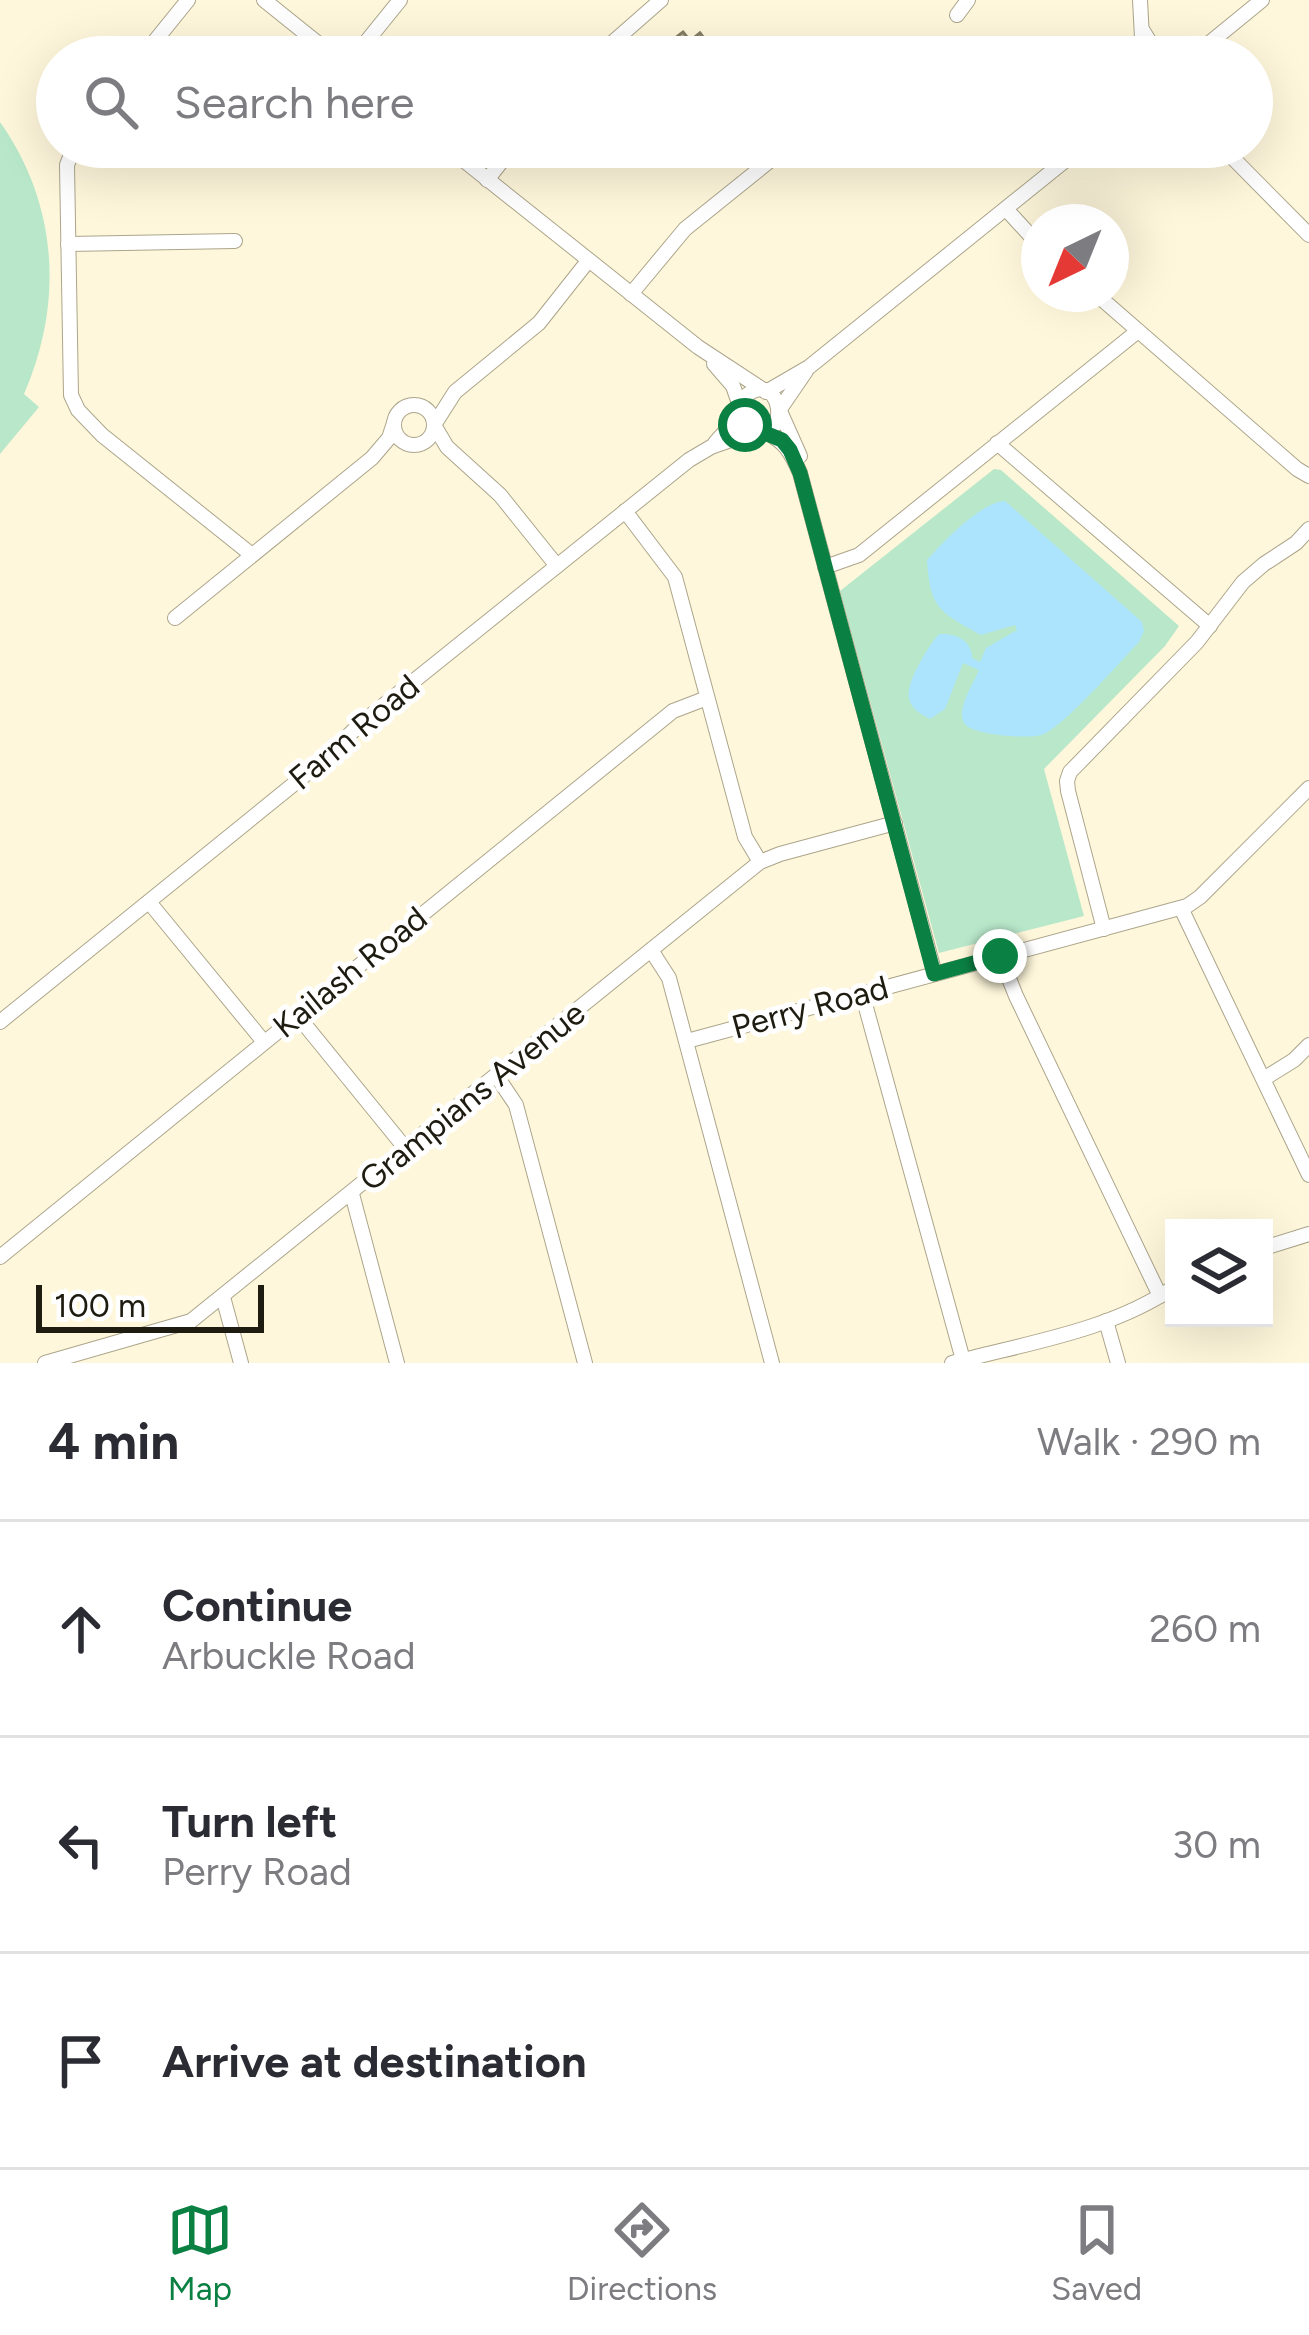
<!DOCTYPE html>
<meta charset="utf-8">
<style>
body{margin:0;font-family:Figtree,sans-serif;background:#f7f7f7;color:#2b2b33}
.controls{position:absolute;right:36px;bottom:36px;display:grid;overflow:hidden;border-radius:0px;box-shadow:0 12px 48px #0002}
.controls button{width:108px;height:108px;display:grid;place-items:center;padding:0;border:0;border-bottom:3px solid #e1e1e2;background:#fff;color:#2b2b33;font:60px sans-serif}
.compass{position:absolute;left:1021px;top:204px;width:108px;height:108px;border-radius:50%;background:#fff;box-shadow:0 12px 48px #0002;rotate:223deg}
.scale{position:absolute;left:36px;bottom:30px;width:228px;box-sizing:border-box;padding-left:12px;border:6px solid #1e1b11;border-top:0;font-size:33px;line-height:42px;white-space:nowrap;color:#1e1b11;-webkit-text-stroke:9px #fff;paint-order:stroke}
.stop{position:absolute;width:36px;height:36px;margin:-27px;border:9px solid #0b8043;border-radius:50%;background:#fff}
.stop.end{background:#0b8043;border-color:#fff;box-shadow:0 3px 12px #0008}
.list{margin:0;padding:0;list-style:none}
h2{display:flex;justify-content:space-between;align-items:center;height:156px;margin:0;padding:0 48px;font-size:51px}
h2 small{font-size:39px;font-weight:400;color:#7c7c81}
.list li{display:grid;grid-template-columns:78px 1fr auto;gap:36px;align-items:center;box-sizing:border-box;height:216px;padding:0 48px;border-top:3px solid #e1e1e2}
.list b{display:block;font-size:45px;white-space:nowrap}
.list p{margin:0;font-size:39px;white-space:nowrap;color:#7c7c81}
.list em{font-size:39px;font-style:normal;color:#7c7c81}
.icon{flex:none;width:66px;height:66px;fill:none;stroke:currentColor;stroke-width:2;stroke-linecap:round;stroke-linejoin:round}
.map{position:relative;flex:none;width:1309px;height:1363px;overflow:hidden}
.search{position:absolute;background:#fff;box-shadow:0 12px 48px #0002;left:36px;right:36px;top:36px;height:132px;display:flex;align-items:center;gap:30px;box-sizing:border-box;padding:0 42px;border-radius:66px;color:#7c7c81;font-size:45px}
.sheet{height:804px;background:#fff}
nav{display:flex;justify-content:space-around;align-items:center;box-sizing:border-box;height:168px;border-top:3px solid #e1e1e2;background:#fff;font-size:33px;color:#7c7c81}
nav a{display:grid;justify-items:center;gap:6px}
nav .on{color:#0b8043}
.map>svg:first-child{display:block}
.green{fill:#b8e7ca}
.water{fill:#abe4fc}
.building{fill:#c0b99e;stroke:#847d64;stroke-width:3}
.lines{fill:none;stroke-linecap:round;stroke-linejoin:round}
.minor-casing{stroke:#aca58b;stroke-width:16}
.minor{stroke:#fff;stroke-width:14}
.route{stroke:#0b8043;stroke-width:15}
.labels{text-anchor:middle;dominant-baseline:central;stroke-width:10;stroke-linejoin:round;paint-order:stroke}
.street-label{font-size:33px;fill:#1e1b11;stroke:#fff}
</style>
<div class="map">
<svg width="1309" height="1363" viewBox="0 0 1309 1363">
<rect width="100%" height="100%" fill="#fef7db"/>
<!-- green -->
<g class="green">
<path d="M0 122C58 204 64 303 24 394L39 407 0 454Z"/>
<polygon points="994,469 1001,470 1179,626 1165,646 1044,769 1084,916 939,953 840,591"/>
</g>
<!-- water -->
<path class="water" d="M1005 501 1142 622 1144 631 1139 642C1119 663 1067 723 1044 734 1032 740 970 735 964 723 956 709 974 683 979 670L963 663 945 709 930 719C921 714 911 709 909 698 905 684 929 645 939 634 954 633 972 639 972 658L980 662 986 648 1017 630 1015 625 981 635C940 612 930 609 927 560 944 541 981 502 1005 501Z"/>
<!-- building -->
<polygon class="building" points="683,32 690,41 700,33 718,57 650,57"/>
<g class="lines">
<!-- minor casing -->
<g class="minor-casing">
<g id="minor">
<polyline points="264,0 335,57"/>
<polyline points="1140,0 1143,57"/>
<polyline points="957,15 968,0"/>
<polyline points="1143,31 1159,57"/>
<polyline points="142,57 188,0"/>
<polyline points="354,57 400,0"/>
<polyline points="596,57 661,0"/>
<polyline points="1180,57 1207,45"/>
<polyline points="1198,57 1207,45 1262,0"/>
<polyline points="74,147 67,165 71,395 78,410 102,435 252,555"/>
<polyline points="447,147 698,347 765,391"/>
<polyline points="1222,147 1309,235"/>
<polyline points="487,180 513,147"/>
<polyline points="1006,209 1039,245"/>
<polyline points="68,244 235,241"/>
<polyline points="631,294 685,229 787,147"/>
<polyline points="1096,294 1297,469 1309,476"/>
<polyline points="714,364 733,386 740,406"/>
<polyline points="766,392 809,367 1082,147"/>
<circle cx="414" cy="425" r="20"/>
<polyline points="780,409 806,371"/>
<polyline points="780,411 800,456"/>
<polyline points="434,425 455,392 539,323 588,261"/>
<polyline points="434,425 447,447 500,495 557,566"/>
<path d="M764 431C785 442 791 452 800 473L935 974"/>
<path d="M715 443C722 434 735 423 740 412 745 402 737 403 747 395 769 378 784 403 776 424L760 431 745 425 740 413"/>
<polyline points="997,443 1210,626"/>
<polyline points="625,511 675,577 745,837 760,862"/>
<polyline points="825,567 859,555 1138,331"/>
<polyline points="175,618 372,458 389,438 394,423"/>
<polyline points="149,902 264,1042"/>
<polyline points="1181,908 1309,1175"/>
<polyline points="1104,929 1068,791 1067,781 1070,772 1197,642 1243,582 1264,564 1296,543 1309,529"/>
<polyline points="651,950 669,978 772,1363"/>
<polyline points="1000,956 1016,996 1160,1296"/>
<polyline points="862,993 963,1360"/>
<polyline points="297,1015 406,1149"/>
<polyline points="0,1022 326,758 359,725 689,460 711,447 757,431"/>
<polyline points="687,1041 1187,906 1200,897 1309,788"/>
<polyline points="496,1075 516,1105 585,1363"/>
<polyline points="1265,1078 1294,1060 1309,1045"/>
<polyline points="352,1194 397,1363"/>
<polyline points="1264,1248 1309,1234"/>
<polyline points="0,1257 673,711 707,698"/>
<polyline points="223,1297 241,1363"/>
<polyline points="1106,1321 1118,1363"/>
<polyline points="45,1363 191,1321 760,862 780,854 895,823"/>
<path d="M952 1363C1026 1343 1110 1331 1174 1287"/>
</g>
</g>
<!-- minor -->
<use href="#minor" class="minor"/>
</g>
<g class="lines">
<!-- route -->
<polyline class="route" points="745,425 782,440 790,450 800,473 934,974 1000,956"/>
</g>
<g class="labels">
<!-- street labels -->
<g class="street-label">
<text transform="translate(354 732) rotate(-40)">Farm Road</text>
<text transform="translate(350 972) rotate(-39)">Kailash Road</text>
<text transform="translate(810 1007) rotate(-15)">Perry Road</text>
<text transform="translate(472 1096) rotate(-39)">Grampians Avenue</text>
</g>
</g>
</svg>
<div class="controls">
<button><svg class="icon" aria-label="layers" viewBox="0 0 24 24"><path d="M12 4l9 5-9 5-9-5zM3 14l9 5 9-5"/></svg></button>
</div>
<svg class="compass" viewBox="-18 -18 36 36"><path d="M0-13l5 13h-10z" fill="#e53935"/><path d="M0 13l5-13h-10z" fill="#7c7c81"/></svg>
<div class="scale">100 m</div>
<div class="stop" style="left:745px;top:425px"></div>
<div class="stop end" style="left:1000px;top:956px"></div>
<div class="search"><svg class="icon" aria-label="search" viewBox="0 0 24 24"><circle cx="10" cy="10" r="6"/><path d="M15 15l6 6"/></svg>Search here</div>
</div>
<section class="sheet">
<h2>4 min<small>Walk · 290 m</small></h2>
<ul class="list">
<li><svg class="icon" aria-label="ahead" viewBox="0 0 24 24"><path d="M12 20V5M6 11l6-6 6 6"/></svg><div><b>Continue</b><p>Arbuckle Road</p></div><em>260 m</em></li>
<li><svg class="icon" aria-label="left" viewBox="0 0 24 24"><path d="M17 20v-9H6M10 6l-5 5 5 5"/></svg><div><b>Turn left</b><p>Perry Road</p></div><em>30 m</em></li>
<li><svg class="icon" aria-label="arrive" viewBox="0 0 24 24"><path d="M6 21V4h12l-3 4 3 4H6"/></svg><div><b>Arrive at destination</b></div></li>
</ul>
</section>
<nav>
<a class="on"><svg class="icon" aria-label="map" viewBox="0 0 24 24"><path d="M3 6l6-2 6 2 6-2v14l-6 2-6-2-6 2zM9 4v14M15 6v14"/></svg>Map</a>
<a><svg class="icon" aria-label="directions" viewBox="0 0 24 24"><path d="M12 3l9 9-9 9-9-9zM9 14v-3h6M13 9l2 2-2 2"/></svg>Directions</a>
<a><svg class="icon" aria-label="saved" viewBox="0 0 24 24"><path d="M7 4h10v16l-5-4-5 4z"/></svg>Saved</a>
</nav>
